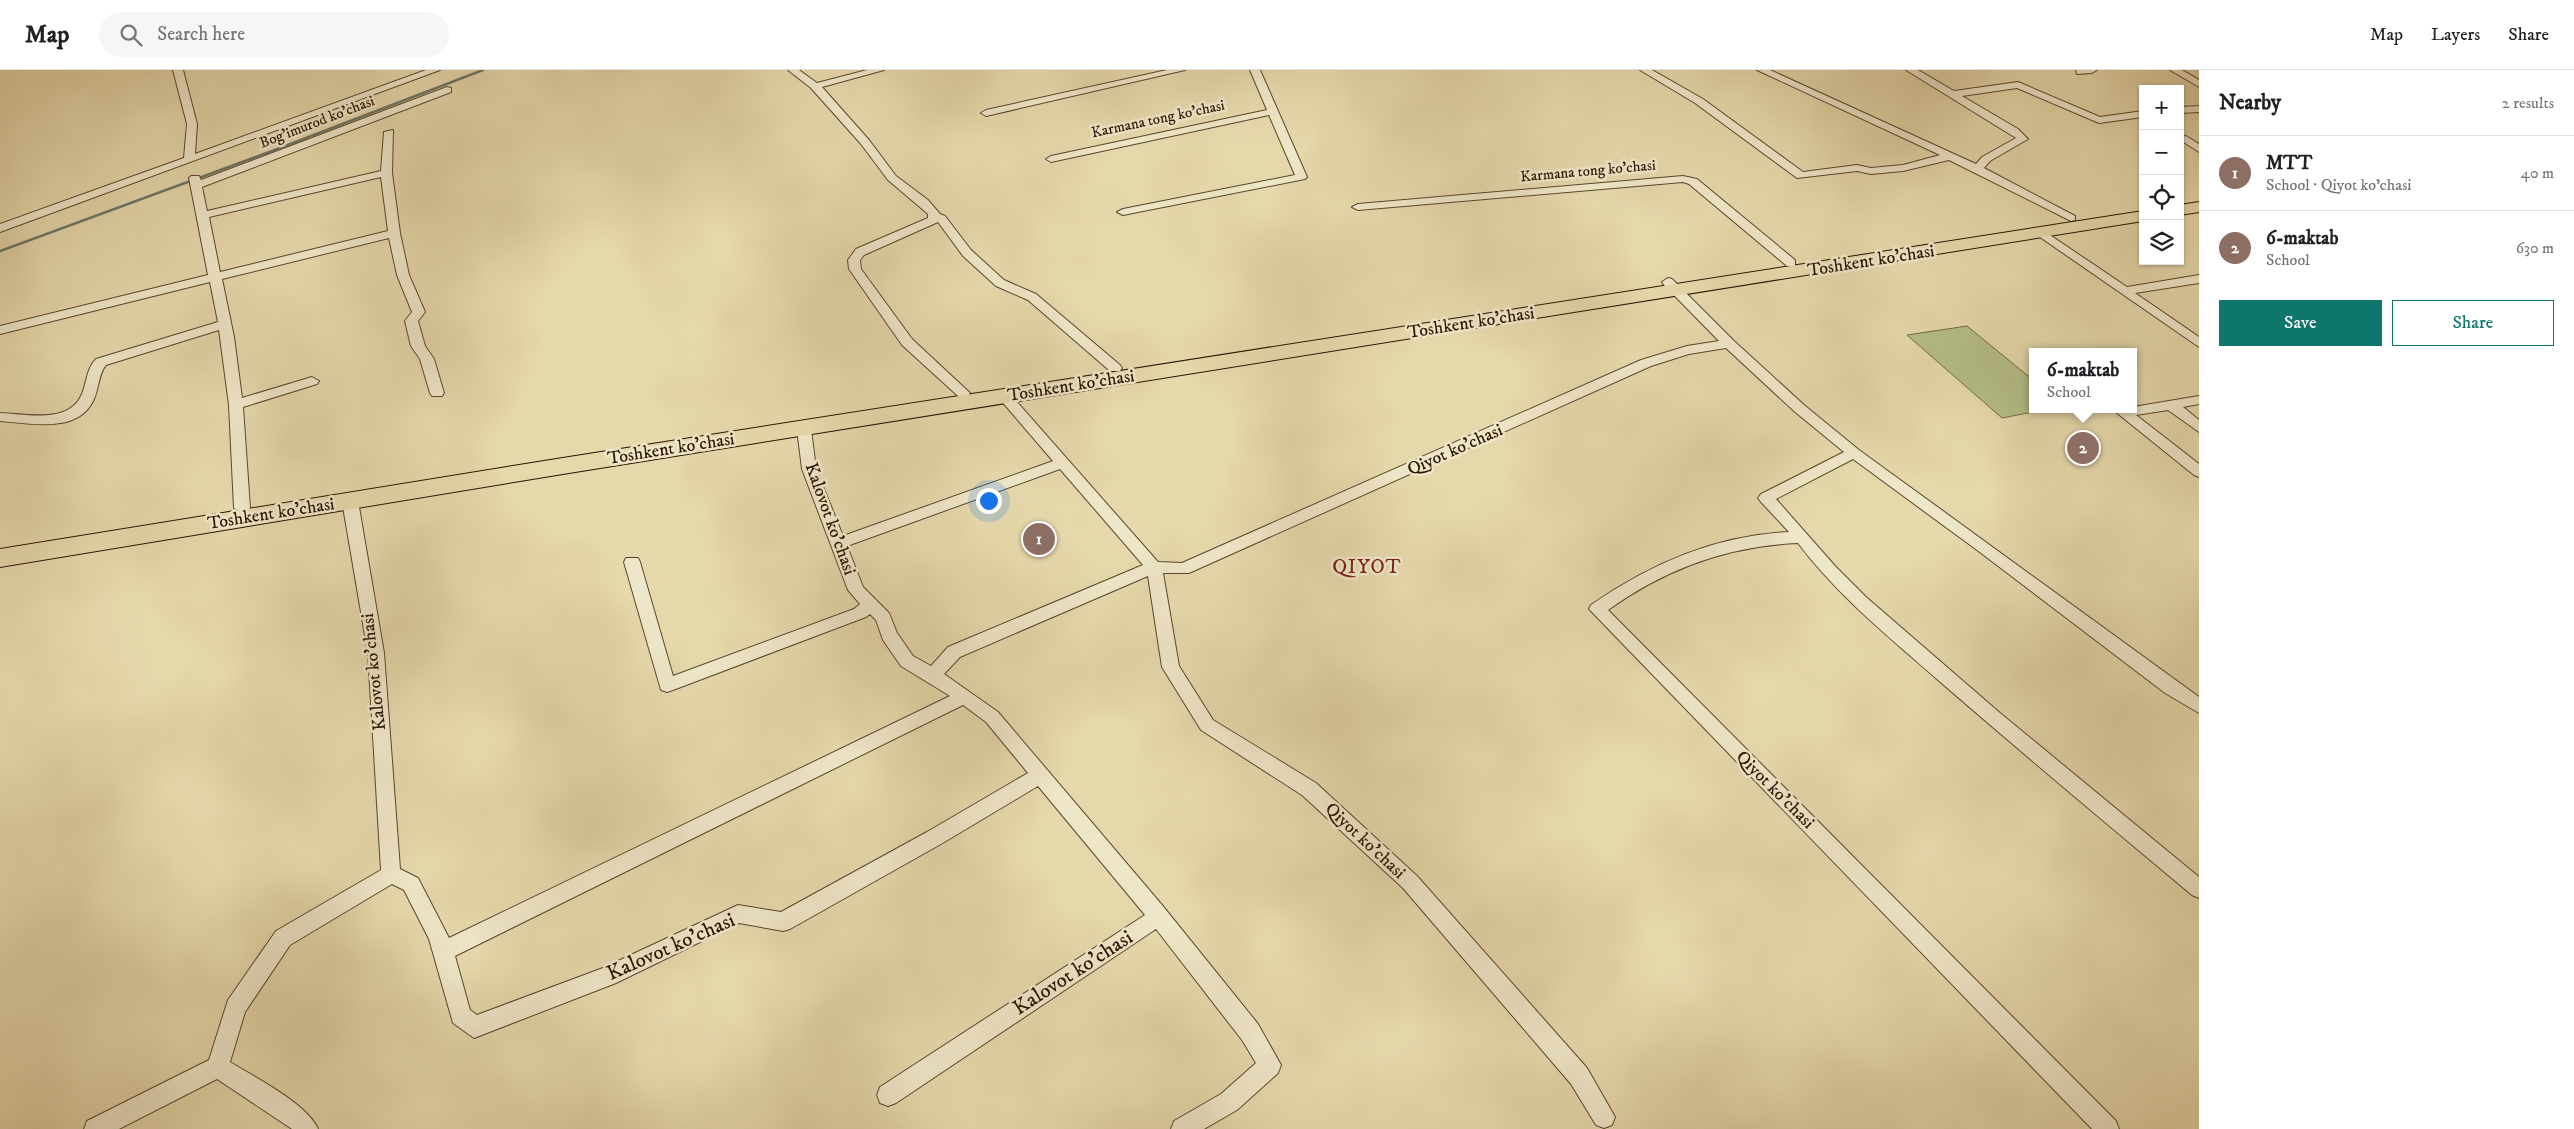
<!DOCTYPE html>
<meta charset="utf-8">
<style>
body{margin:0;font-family:"IM FELL DW Pica",serif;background:#f6f6f6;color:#202124}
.controls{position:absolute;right:15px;top:15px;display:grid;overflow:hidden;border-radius:0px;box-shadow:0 1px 4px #0004}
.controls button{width:45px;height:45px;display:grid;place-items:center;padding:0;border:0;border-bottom:1px solid #e0e0e0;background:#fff;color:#202124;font:25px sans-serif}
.you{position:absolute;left:988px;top:430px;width:18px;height:18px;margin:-12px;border:4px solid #fff;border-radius:50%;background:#1a73e8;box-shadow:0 0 0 8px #1a73e833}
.badge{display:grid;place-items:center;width:32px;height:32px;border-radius:50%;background:#0f766e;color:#fff;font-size:16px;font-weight:700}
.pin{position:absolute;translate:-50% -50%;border:2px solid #fff;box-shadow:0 1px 5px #0006}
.popup{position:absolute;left:2029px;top:278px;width:108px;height:65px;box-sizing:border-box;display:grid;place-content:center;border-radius:0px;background:#fff;filter:drop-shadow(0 1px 4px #0005);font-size:16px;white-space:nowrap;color:#757577}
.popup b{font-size:19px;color:#202124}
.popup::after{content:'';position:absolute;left:50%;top:100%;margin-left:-10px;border:10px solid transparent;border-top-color:#fff}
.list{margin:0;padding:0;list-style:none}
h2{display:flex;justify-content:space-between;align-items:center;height:65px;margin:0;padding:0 20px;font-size:21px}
h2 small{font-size:16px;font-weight:400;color:#757577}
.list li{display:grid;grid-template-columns:32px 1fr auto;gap:15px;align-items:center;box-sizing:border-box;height:75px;padding:0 20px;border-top:1px solid #e0e0e0}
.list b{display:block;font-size:19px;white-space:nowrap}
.list p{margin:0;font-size:16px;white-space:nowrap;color:#757577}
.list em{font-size:16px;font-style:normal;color:#757577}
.actions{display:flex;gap:10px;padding:15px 20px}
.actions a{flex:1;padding:11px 0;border:1px solid #0f766e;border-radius:0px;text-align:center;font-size:18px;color:#0f766e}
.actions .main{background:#0f766e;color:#fff}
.icon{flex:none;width:28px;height:28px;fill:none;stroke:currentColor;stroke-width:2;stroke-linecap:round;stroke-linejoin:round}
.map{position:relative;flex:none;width:2199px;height:1059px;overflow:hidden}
header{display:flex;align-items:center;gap:30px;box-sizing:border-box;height:70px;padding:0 25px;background:#fff;border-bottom:1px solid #e0e0e0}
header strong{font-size:24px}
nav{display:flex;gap:28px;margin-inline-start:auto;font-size:18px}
.search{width:350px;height:45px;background:#f6f6f6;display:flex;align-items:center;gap:12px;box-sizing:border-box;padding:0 18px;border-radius:28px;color:#757577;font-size:19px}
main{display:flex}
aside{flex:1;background:#fff}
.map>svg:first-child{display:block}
.green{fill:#b5be88;stroke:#706a44}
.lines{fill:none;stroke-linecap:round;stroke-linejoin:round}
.stream{stroke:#6b7769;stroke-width:2.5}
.minor-casing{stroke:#59462b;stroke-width:2}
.highway-casing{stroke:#2a1500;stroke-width:2}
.minor{fill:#eee6c8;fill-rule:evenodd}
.highway{fill:#e5d8ab;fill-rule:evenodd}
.labels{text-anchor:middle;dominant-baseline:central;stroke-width:5;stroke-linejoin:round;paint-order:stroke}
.far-street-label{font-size:15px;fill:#2a1500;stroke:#eee6c8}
.street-label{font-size:18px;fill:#2a1500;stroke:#eee6c8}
.quarter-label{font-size:20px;letter-spacing:1px;fill:#7a1f14;stroke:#eee6c8}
.near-street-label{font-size:21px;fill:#2a1500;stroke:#eee6c8}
</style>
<header>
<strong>Map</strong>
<div class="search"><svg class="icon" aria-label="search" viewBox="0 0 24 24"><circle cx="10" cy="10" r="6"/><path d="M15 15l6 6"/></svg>Search here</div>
<nav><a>Map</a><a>Layers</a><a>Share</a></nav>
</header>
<main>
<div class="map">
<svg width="2199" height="1059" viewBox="0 0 2199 1059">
<rect width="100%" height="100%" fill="#e5d8ab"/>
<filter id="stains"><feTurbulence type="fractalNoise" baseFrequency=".004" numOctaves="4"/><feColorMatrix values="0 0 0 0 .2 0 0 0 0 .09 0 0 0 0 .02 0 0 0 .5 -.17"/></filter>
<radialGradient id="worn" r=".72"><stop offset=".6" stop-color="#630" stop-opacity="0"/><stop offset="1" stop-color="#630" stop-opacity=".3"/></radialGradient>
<!-- green -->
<polygon class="green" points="1967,256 2033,310 2033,339 2049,339 2002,348 1907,265"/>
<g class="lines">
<!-- stream -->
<polyline class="stream" points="0,181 272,81 483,0"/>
<!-- minor casing -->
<g class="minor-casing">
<g id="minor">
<polygon points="173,0 183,0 197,54 195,84 426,0 440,0 0,162 0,154 184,88 187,54"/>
<polygon points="788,0 799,0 817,13 867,0 884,0 822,17 869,70 896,106 928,130 940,144 945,146 971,180 1004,210 1036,224 1120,295 1122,298 1120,301 1110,301 1028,230 996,216 963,186 938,152 864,185 860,190 861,199 912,269 970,323 968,326 958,326 902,275 849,199 848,190 856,179 928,148 928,144 888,110 861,74 811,18"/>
<polygon points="1167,0 1185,0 986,46 981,43 986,40"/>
<polygon points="1250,0 1260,0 1307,107 1305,109 1123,145 1117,142 1123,139 1295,105 1269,45 1051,92 1046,89 1051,86 1267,40"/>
<polygon points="1640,0 1652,0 1703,29 1803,102 1857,95 1871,98 1903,95 1940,85 1757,0 1770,0 1976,94 1982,87 2016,68 1906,0 1918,0 1954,21 2018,12 2100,47 2143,41 2143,47 2099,53 2017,18 1962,26 2018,59 2028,69 1990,91 1984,98 2075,146 2075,150 2071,151 1949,90 1903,101 1871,104 1857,101 1797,108 1695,33"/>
<polygon points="2076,0 2097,0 2092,3 2077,4"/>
<polygon points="2170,0 2182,0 2199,10 2199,17"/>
<path d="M447 17 451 18V22L202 117 207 141 381 101 384 62 393 60 392 103 400 163 409 205 425 242 418 251 425 276 434 289 444 323 442 326H432L430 323 420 289 411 276 405 251 412 242 397 205 389 168 222 209 234 267 242 328 312 307 319 311 317 314 243 337 250 438 247 442 242 443 234 438 229 335 219 260 106 295C98 304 99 320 93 331 77 364 29 353 0 351V343C28 344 72 355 83 321 87 310 87 298 96 289L218 252 210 212 0 264V256L208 205 189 108 191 106H199L201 110ZM381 107 388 161 220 202 209 147Z"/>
<polygon points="2199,36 2199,42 2180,43 2180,37"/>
<polygon points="2186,66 2199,74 2199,82 2182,71 2182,67"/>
<polygon points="1683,106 1697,109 1795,190 1795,196 1787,196 1689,114 1683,112 1358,140 1352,137 1358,134"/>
<polygon points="2041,159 2127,217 2199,205 2199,213 2135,223 2199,267 2199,277 2037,165 2037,161"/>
<path d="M1668 208 1672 209 1734 271 1804 335 1859 380 2199 627V643L2165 623 1977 480 1853 389 1776 429 1835 496 1866 527 2000 643 2199 807V828L2192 825C2107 754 2022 683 1938 610 1889 567 1837 525 1798 473 1728 476 1665 499 1608 540L2116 1051 2119 1059H2092L1589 539 1591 535C1650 494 1717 465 1789 462L1761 432 1758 428 1761 424 1844 382 1794 341 1726 278 1689 284 1651 296 1189 503H1163L1179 596 1213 650 1316 713 1417 806 1587 998 1615 1047 1612 1055 1604 1058 1596 1055 1571 1014 1403 818 1302 725 1201 660 1162 597 1148 506 960 587 944 604 998 642 1162 835 1258 954 1281 995 1278 1003 1237 1040 1204 1059H1171L1174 1051 1221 1024 1256 993 1242 970 1156 859 896 1033 888 1036 880 1033 877 1025 880 1017 1145 845 1038 716 941 774 790 859 783 861 739 853 616 913 474 968 453 953 429 869 404 820 392 814 290 875 245 942 230 992C254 1007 308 1034 318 1059H292L217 1009 119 1059H84L87 1051 209 990 228 930 276 861 381 800 368 583 342 431 345 427H355L358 431 384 583 400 799 418 808 449 868 950 626 901 596 883 570 876 550 870 544 866 547 673 620 667 622 661 620 624 492 626 488H638L640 492 673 606 854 539 860 534 848 520 802 399 797 359 799 356H809L811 359 816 399 843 466 1053 391 998 327 1005 323 1010 324 1158 492 1182 493 1641 290 1687 276 1719 271 1664 215 1662 212ZM1060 399 1143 495 948 577 931 596 913 586 897 563 889 543 863 517 847 476ZM963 635 986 652 1028 703 927 762 781 842 738 835 603 898 477 945 470 940 455 886Z"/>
<polygon points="2199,326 2199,334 2183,337 2199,350 2199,362 2168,340 2136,345 2199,394 2199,407 2194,405 2117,343 2121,339 2133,339 2133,337"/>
</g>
</g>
<!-- highway casing -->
<g class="highway-casing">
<g id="highway">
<polygon points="2199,132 2199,142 2180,145 2180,135"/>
<polygon points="2143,141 2143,151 569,403 0,497 0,479 569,387"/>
</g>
</g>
<!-- minor -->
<use href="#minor" class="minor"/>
<!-- highway -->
<use href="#highway" class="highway"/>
</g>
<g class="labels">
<!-- far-street labels -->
<g class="far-street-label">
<text transform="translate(1158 49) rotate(-12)">Karmana tong ko'chasi</text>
<text transform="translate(317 52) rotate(-21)">Bog'imurod ko'chasi</text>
<text transform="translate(1588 101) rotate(-5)">Karmana tong ko'chasi</text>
</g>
<!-- street labels -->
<g class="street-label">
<text transform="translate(1871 191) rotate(-9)">Toshkent ko'chasi</text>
<text transform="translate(1471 253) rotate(-9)">Toshkent ko'chasi</text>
<text transform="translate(1071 316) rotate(-9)">Toshkent ko'chasi</text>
<text transform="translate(671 379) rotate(-9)">Toshkent ko'chasi</text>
<text transform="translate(1455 380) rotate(-24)">Qiyot ko'chasi</text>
<text transform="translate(271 444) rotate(-9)">Toshkent ko'chasi</text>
<text transform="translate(830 449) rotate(70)">Kalovot ko'chasi</text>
<text transform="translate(374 602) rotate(-96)">Kalovot ko'chasi</text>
<text transform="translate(1775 720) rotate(45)">Qiyot ko'chasi</text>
<text transform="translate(1365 771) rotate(43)">Qiyot ko'chasi</text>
</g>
<!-- quarter labels -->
<g class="quarter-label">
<text x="1367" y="497">QIYOT</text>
</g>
<!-- near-street labels -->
<g class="near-street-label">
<text transform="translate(671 877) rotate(-24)">Kalovot ko'chasi</text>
<text transform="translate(1073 903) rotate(-33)">Kalovot ko'chasi</text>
</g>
</g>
<rect width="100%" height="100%" filter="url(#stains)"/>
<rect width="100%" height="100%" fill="url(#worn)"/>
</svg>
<div class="controls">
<button>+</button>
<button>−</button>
<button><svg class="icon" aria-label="locate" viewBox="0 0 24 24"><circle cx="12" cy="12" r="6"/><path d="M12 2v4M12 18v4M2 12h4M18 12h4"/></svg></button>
<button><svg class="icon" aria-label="layers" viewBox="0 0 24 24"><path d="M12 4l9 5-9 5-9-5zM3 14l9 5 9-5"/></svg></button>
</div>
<div class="you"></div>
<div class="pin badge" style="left:1039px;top:469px;background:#8d6e63">1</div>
<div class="pin badge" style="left:2083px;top:378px;background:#8d6e63">2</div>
<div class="popup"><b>6-maktab</b>School</div>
</div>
<aside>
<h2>Nearby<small>2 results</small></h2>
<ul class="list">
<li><span class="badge" style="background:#8d6e63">1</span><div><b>MTT</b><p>School · Qiyot ko'chasi</p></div><em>40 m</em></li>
<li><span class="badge" style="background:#8d6e63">2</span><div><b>6-maktab</b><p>School</p></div><em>630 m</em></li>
</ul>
<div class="actions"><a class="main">Save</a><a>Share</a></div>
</aside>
</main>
